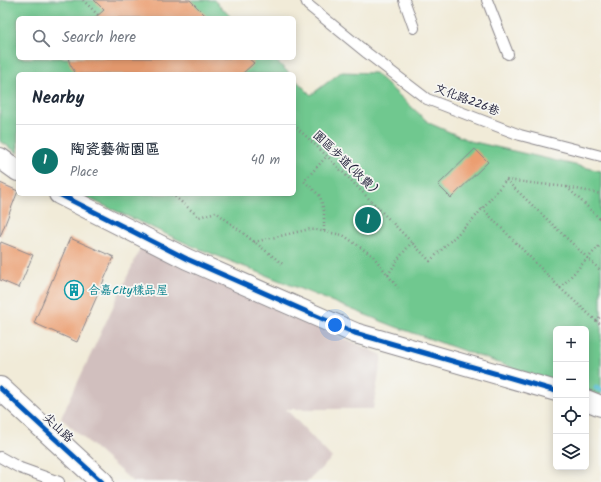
<!DOCTYPE html>
<meta charset="utf-8">
<style>
body{margin:0;font-family:Kalam,"LXGW WenKai TC",sans-serif;background:#f2f2f3;color:#1f2937}
.controls{position:absolute;right:12px;bottom:12px;display:grid;overflow:hidden;border-radius:6px;box-shadow:0 2px 10px #0003}
.controls button{width:36px;height:36px;display:grid;place-items:center;padding:0;border:0;border-bottom:1px solid #e0e1e3;background:#fff;color:#1f2937;font:20px sans-serif}
.you{position:absolute;left:335px;top:325px;width:14px;height:14px;margin:-10px;border:3px solid #fff;border-radius:50%;background:#1a73e8;box-shadow:0 0 0 6px #1a73e833}
.badge{display:grid;place-items:center;width:26px;height:26px;border-radius:50%;background:#0f766e;color:#fff;font-size:13px;font-weight:700}
.pin{position:absolute;translate:-50% -50%;border:2px solid #fff;box-shadow:0 1px 4px #0006}
.list{margin:0;padding:0;list-style:none}
h2{display:flex;justify-content:space-between;align-items:center;height:52px;margin:0;padding:0 16px;font-size:17px}
h2 small{font-size:13px;font-weight:400;color:#747a83}
.list li{display:grid;grid-template-columns:26px 1fr auto;gap:12px;align-items:center;box-sizing:border-box;height:72px;padding:0 16px;border-top:1px solid #e0e1e3}
.list b{display:block;font-size:15px;white-space:nowrap}
.list p{margin:0;font-size:13px;white-space:nowrap;color:#747a83}
.list em{font-size:13px;font-style:normal;color:#747a83}
.icon{flex:none;width:22px;height:22px;fill:none;stroke:currentColor;stroke-width:2;stroke-linecap:round;stroke-linejoin:round}
.map{position:relative;flex:none;width:601px;height:482px;overflow:hidden}
.search{position:absolute;background:#fff;box-shadow:0 2px 10px #0003;left:16px;top:16px;width:280px;height:44px;display:flex;align-items:center;gap:10px;box-sizing:border-box;padding:0 14px;border-radius:6px;color:#747a83;font-size:15px}
.panel{position:absolute;background:#fff;box-shadow:0 2px 10px #0003;left:16px;top:72px;width:280px;height:124px;border-radius:6px}
.map>svg:first-child{display:block}
.industrial{fill:#d1bfbe}
.green{fill:#6fc88f;stroke:#487565}
.lines{fill:none;stroke-linecap:round;stroke-linejoin:round}
.stream{stroke:#58bfd5;stroke-width:5}
.building{fill:#eb9e71}
.service-casing{stroke:#8a868a;stroke-width:12}
.minor-casing{stroke:#8a868a;stroke-width:22}
.tertiary-casing{stroke:#8a868a;stroke-width:24}
.path{stroke:#8a868a;stroke-width:2.5;stroke-dasharray:1 3;stroke-linecap:butt}
.service{stroke:#fff;stroke-width:10}
.minor{stroke:#fff;stroke-width:20}
.tertiary{stroke:#fff;stroke-width:22}
.cycleway-casing{stroke:#f6f6f2;stroke-width:8}
.cycleway{stroke:#0057b8;stroke-width:5}
.labels{text-anchor:middle;dominant-baseline:central;stroke-width:3.5;stroke-linejoin:round;paint-order:stroke}
.street-label{font-size:12px;fill:#22223b;stroke:#f6f6f2}
.culture-label{font-size:12px;fill:#0d838f;stroke:#f6f6f2;text-anchor:start}
</style>
<div class="map">
<svg width="601" height="482" viewBox="0 0 601 482">
<rect width="100%" height="100%" fill="#f6f6f2"/>
<filter id="ink" filterUnits="userSpaceOnUse"><feTurbulence type="fractalNoise" baseFrequency=".025" numOctaves="2"/><feDisplacementMap in="SourceGraphic" scale="8" xChannelSelector="R" yChannelSelector="G"/><feConvolveMatrix kernelMatrix="1 2 1 2 8 2 1 2 1" color-interpolation-filters="sRGB"/></filter>
<filter id="wash" filterUnits="userSpaceOnUse"><feTurbulence type="fractalNoise" baseFrequency=".012" numOctaves="4" result="noise"/><feDisplacementMap in="SourceGraphic" scale="16" xChannelSelector="R" yChannelSelector="G"/><feGaussianBlur stdDeviation="0.9" result="paint"/><feColorMatrix in="noise" values="0 0 0 0 0 0 0 0 0 0 0 0 0 0 0 0 0 1.4 0 .05"/><feComposite in="paint" operator="in"/></filter>
<g filter="url(#wash)">
<rect width="100%" height="100%" fill="#f1ebd8"/>
<!-- industrial -->
<polygon class="industrial" points="141,247 382,355 373,409 286,409 332,458 307,482 133,482 61,418"/>
<!-- green -->
<g class="green">
<polygon points="0,0 214,0 232,18 18,18 18,58 273,58 290,74 18,74 18,153 0,141"/>
<polygon points="341,72 375,73 429,123 470,141 601,171 601,395 586,391 586,329 556,329 556,383 396,327 190,245 79,194 294,194 294,78 311,95"/>
</g>
<g class="lines">
<!-- stream -->
<polyline class="stream" points="596,388 601,390"/>
</g>
<g id="blocks">
<!-- building -->
<g class="building">
<polygon points="94,0 190,0 208,18 95,18 104,10"/>
<polygon points="68,58 248,58 254,63 242,74 76,74 70,64"/>
<polygon points="475,149 488,162 451,198 438,185"/>
<polygon points="0,183 18,191 0,237"/>
<polygon points="70,238 114,257 77,342 34,323"/>
<polygon points="1,242 33,255 19,288 0,280 0,245"/>
</g>
</g>
</g>
<g filter="url(#ink)">
<use href="#blocks" fill-opacity="0" stroke="#8a868a" stroke-width="1"/>
<g class="lines">
<!-- service casing -->
<g class="service-casing">
<g id="service">
<polyline points="306,0 308,5 367,53 427,99 520,135 601,156"/>
<polyline points="404,0 414,28"/>
<polyline points="487,0 508,54"/>
<polyline points="0,457 20,468 59,482"/>
</g>
</g>
<!-- minor casing -->
<g class="minor-casing">
<g id="minor">
<polyline points="0,158 18,171"/>
<polyline points="59,194 187,259 355,333 556,391"/>
<polyline points="586,400 601,406"/>
</g>
</g>
<!-- tertiary casing -->
<g class="tertiary-casing">
<polyline id="tertiary" points="0,388 102,482"/>
</g>
<!-- path -->
<g class="path">
<polyline points="83,0 98,15"/>
<polyline points="294,125 327,156 430,261 476,216 506,180 567,187 601,194"/>
<polyline points="506,180 601,271"/>
<polyline points="567,187 601,220"/>
<polyline points="172,194 199,217 216,212 284,265"/>
<polyline points="482,208 560,288 601,325"/>
<polyline points="324,231 324,211 320,196 304,181 327,156"/>
<polyline points="254,242 310,229 343,235 373,256 398,288"/>
<polyline points="388,275 398,259 412,242"/>
<polyline points="560,288 601,244"/>
<polyline points="596,321 601,316"/>
</g>
<!-- service -->
<use href="#service" class="service"/>
<!-- minor -->
<use href="#minor" class="minor"/>
<!-- tertiary -->
<use href="#tertiary" class="tertiary"/>
<!-- cycleway casing -->
<g class="cycleway-casing">
<g id="cycleway">
<polyline points="59,194 187,259 355,333 556,391"/>
<polyline points="0,388 102,482"/>
</g>
</g>
<!-- cycleway -->
<use href="#cycleway" class="cycleway"/>
</g>
</g>
<!-- icons -->
<defs>
<g id="building-ring" transform="scale(1)"><circle r="9.5" fill="#f6f6f2" stroke="#0f9aa8" stroke-width="1.5"/><path d="M-4-6H4V6H1V3H-1V6H-4ZM-2.5-4.3h1.7v1.8h-1.7ZM.8-4.3h1.7v1.8H.8ZM-2.5-1h1.7V.8h-1.7ZM.8-1h1.7V.8H.8Z" fill="#0f9aa8"/></g>
</defs>
<g fill-rule="evenodd">
<use href="#building-ring" x="74" y="290"/>
</g>
<g class="labels">
<!-- street labels -->
<g class="street-label">
<text transform="translate(467 100) rotate(21)">文化路226巷</text>
<text transform="translate(345 162) rotate(44)">園區步道(收費)</text>
<text transform="translate(58 428) rotate(43)">尖山路</text>
</g>
<!-- culture labels -->
<g class="culture-label">
<text x="88" y="290">合嘉City樣品屋</text>
</g>
</g>
</svg>
<div class="controls">
<button>+</button>
<button>−</button>
<button><svg class="icon" aria-label="locate" viewBox="0 0 24 24"><circle cx="12" cy="12" r="6"/><path d="M12 2v4M12 18v4M2 12h4M18 12h4"/></svg></button>
<button><svg class="icon" aria-label="layers" viewBox="0 0 24 24"><path d="M12 4l9 5-9 5-9-5zM3 14l9 5 9-5"/></svg></button>
</div>
<div class="you"></div>
<div class="pin badge" style="left:368px;top:220px">1</div>
<div class="search"><svg class="icon" aria-label="search" viewBox="0 0 24 24"><circle cx="10" cy="10" r="6"/><path d="M15 15l6 6"/></svg>Search here</div>
<section class="panel">
<h2>Nearby<small></small></h2>
<ul class="list">
<li><span class="badge">1</span><div><b>陶瓷藝術園區</b><p>Place</p></div><em>40 m</em></li>
</ul>
</section>
</div>
